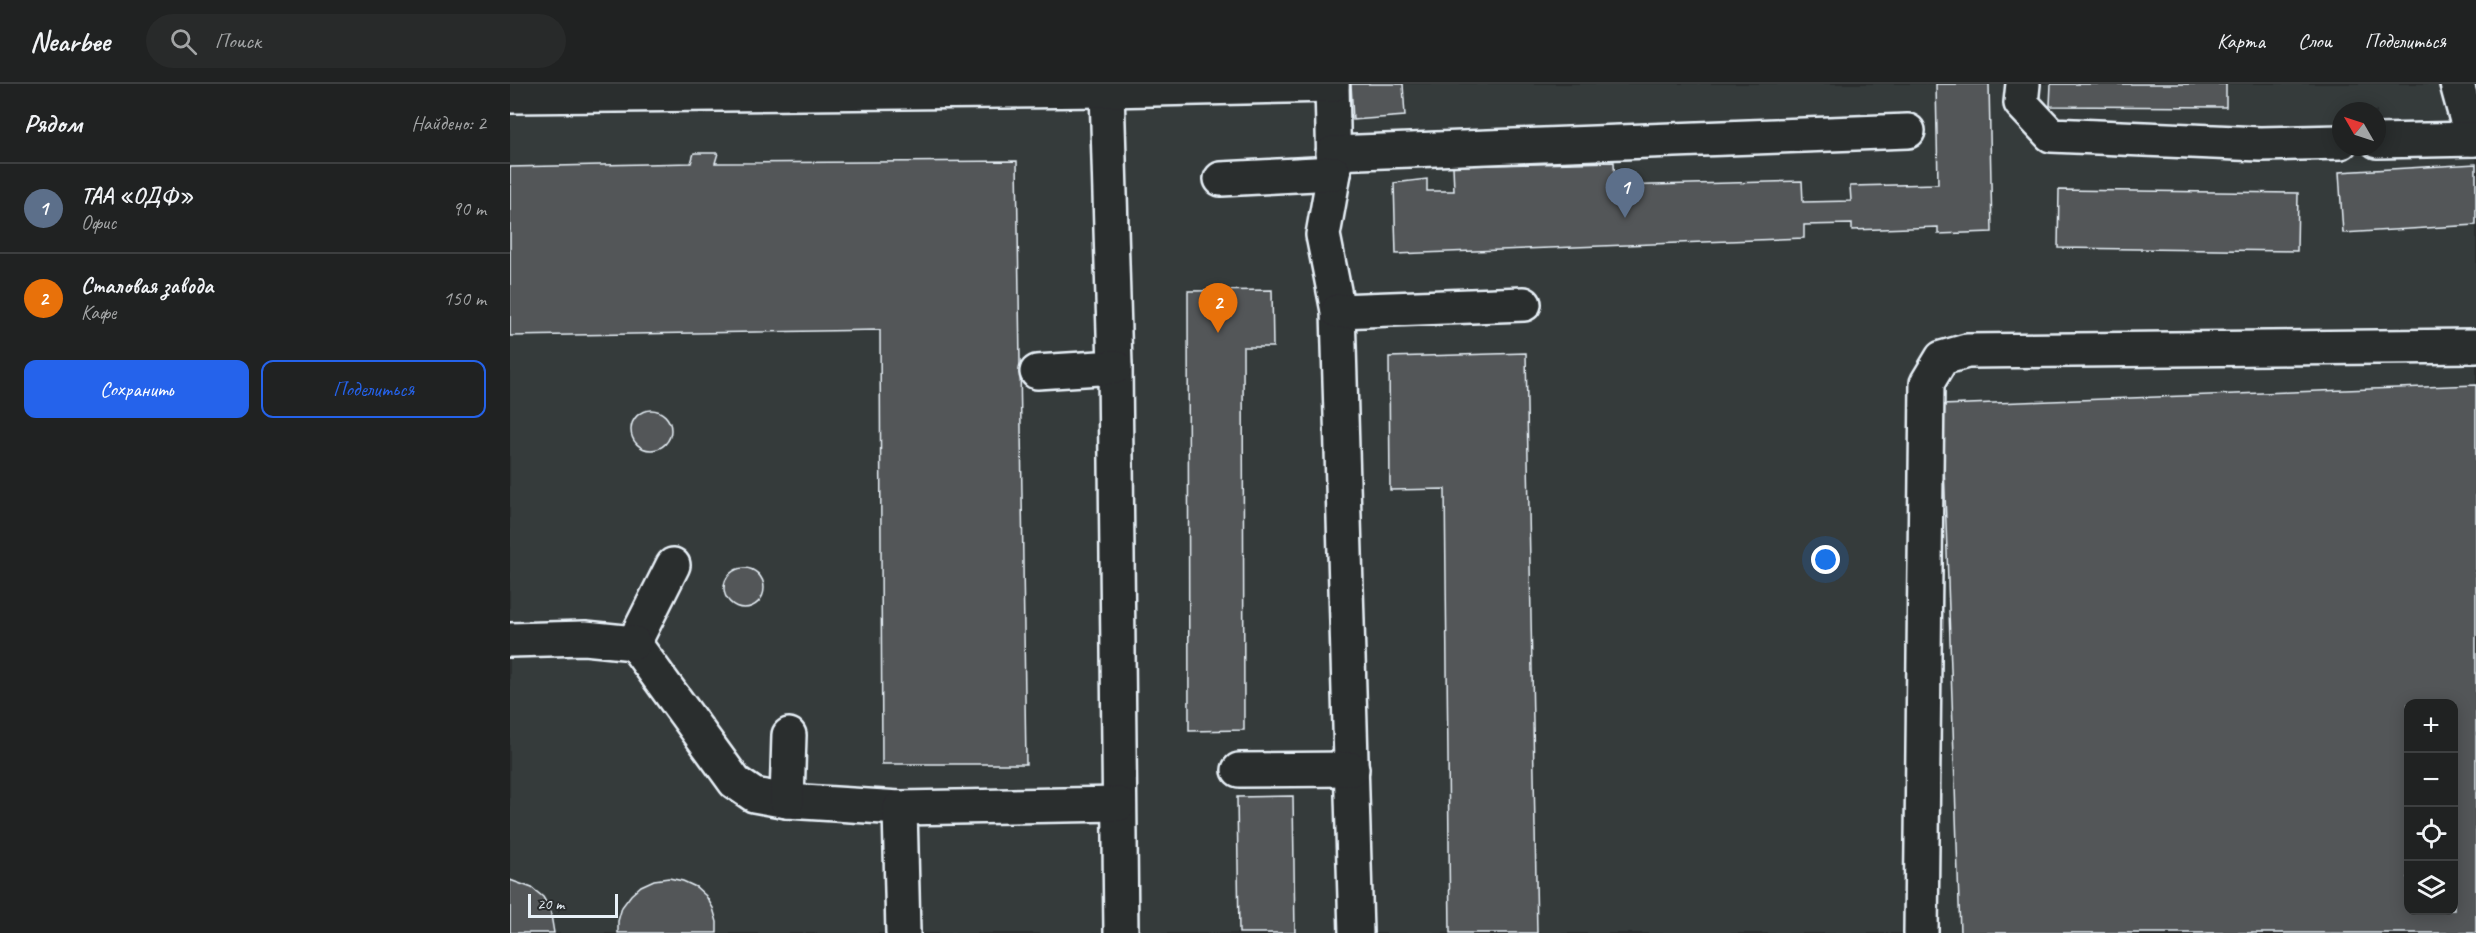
<!DOCTYPE html>
<html lang="ru">
<meta charset="utf-8">
<style>
body{margin:0;font-family:Caveat,sans-serif;background:#282a2a;color:#f1f3f6}
.controls{position:absolute;right:18px;bottom:18px;display:grid;overflow:hidden;border-radius:12px;box-shadow:0 3px 15px #0003}
.controls button{width:54px;height:54px;display:grid;place-items:center;padding:0;border:0;border-bottom:2px solid #3d3f40;background:#202222;color:#f1f3f6;font:30px sans-serif}
.compass{position:absolute;left:1822px;top:18px;width:54px;height:54px;border-radius:50%;background:#202222;box-shadow:0 3px 15px #0003;rotate:309deg}
.scale{position:absolute;left:18px;bottom:15px;width:90px;box-sizing:border-box;padding-left:6px;border:3px solid #e8f1f8;border-top:0;font-size:16px;line-height:21px;white-space:nowrap;color:#e8f1f8;-webkit-text-stroke:4px #2a2d2e;paint-order:stroke}
.you{position:absolute;left:1316px;top:476px;width:21px;height:21px;margin:-15px;border:4px solid #fff;border-radius:50%;background:#1a73e8;box-shadow:0 0 0 9px #1a73e833}
.badge{display:grid;place-items:center;width:39px;height:39px;border-radius:50%;background:#2563eb;color:#fff;font-size:20px;font-weight:700}
.pin{position:absolute;translate:-50% -50px;filter:drop-shadow(0 2px 3px #0008)}
.pin::after{content:'';position:absolute;top:32px;width:21px;height:18px;background:inherit;clip-path:polygon(0 0,100% 0,50% 100%)}
.list{margin:0;padding:0;list-style:none}
h2{display:flex;justify-content:space-between;align-items:center;height:78px;margin:0;padding:0 24px;font-size:26px}
h2 small{font-size:20px;font-weight:400;color:#a2a4a5}
.list li{display:grid;grid-template-columns:39px 1fr auto;gap:18px;align-items:center;box-sizing:border-box;height:90px;padding:0 24px;border-top:2px solid #3d3f40}
.list b{display:block;font-size:22px;white-space:nowrap}
.list p{margin:0;font-size:20px;white-space:nowrap;color:#a2a4a5}
.list em{font-size:20px;font-style:normal;color:#a2a4a5}
.actions{display:flex;gap:12px;padding:18px 24px}
.actions a{flex:1;padding:14px 0;border:2px solid #2563eb;border-radius:12px;text-align:center;font-size:21px;color:#2563eb}
.actions .main{background:#2563eb;color:#fff}
.icon{flex:none;width:33px;height:33px;fill:none;stroke:currentColor;stroke-width:2;stroke-linecap:round;stroke-linejoin:round}
.map{position:relative;flex:none;width:1966px;height:849px;overflow:hidden}
header{display:flex;align-items:center;gap:36px;box-sizing:border-box;height:84px;padding:0 30px;background:#202222;border-bottom:2px solid #3d3f40}
header strong{font-size:28px}
nav{display:flex;gap:33px;margin-inline-start:auto;font-size:21px}
.search{width:420px;height:54px;background:#282a2a;display:flex;align-items:center;gap:15px;box-sizing:border-box;padding:0 21px;border-radius:33px;color:#a2a4a5;font-size:22px}
main{display:flex}
aside{flex:1;background:#202222}
.map>svg:first-child{display:block}
.built{fill:#363a3b;fill-rule:evenodd}
.building{fill:#535759;stroke:#e8f1f8;stroke-width:1.5;fill-rule:evenodd}
.lines{fill:none;stroke-linecap:round;stroke-linejoin:round}
.minor-casing{stroke:#e8f1f8;stroke-width:38}
.minor{stroke:#2a2d2e;stroke-width:33}
</style>
<header>
<strong>Nearbee</strong>
<div class="search"><svg class="icon" aria-label="search" viewBox="0 0 24 24"><circle cx="10" cy="10" r="6"/><path d="M15 15l6 6"/></svg>Поиск</div>
<nav><a>Карта</a><a>Слои</a><a>Поделиться</a></nav>
</header>
<main>
<aside>
<h2>Рядом<small>Найдено: 2</small></h2>
<ul class="list">
<li><span class="badge" style="background:#5c6f8a">1</span><div><b>ТАА «ОДФ»</b><p>Офис</p></div><em>90 m</em></li>
<li><span class="badge" style="background:#e8710a">2</span><div><b>Сталовая завода</b><p>Кафе</p></div><em>150 m</em></li>
</ul>
<div class="actions"><a class="main">Сохранить</a><a>Поделиться</a></div>
</aside>
<div class="map">
<svg width="1966" height="849" viewBox="0 0 1966 849">
<rect width="100%" height="100%" fill="#2a2d2e"/>
<filter id="ink" filterUnits="userSpaceOnUse"><feTurbulence type="fractalNoise" baseFrequency=".0167" numOctaves="2"/><feDisplacementMap in="SourceGraphic" scale="12" xChannelSelector="R" yChannelSelector="G"/><feConvolveMatrix kernelMatrix="1 2 1 2 8 2 1 2 1" color-interpolation-filters="sRGB"/></filter>
<g filter="url(#ink)">
<!-- built -->
<path class="built" d="M0 0H1966V849H0ZM1831 27H1867V63H1831ZM1898 620H1944V826H1898Z"/>
<!-- building -->
<g class="building">
<polygon points="841,0 893,0 895,32 843,36"/>
<polygon points="1426,0 1479,0 1482,148 1428,150 1428,143 1342,146 1342,140 1294,141 1294,154 886,170 884,99 917,95 917,107 944,107 943,82 1104,78 1105,102 1292,97 1293,118 1341,117 1340,102 1428,100"/>
<polygon points="1541,0 1716,0 1716,23 1540,22"/>
<polygon points="184,69 208,69 205,79 507,77 516,680 372,680 370,246 0,252 0,83 181,79"/>
<polygon points="1966,80 1966,141 1833,149 1829,88"/>
<polygon points="1549,106 1788,109 1787,167 1548,164"/>
<polygon points="762,206 763,263 733,263 734,646 679,647 678,207"/>
<polygon points="1016,269 1027,849 940,849 935,405 880,406 879,273"/>
<path d="M1966 301V849H1450L1432 321ZM1898 620H1944V826H1898Z"/>
<circle cx="141" cy="346" r="20"/>
<circle cx="234" cy="504" r="20"/>
<polygon points="783,712 785,849 729,849 727,713"/>
<polygon points="159,794 173,797 186,803 196,812 203,824 207,838 207,849 108,849 108,837 112,823 121,811 131,802 144,796"/>
<polygon points="0,796 22,804 33,813 40,825 44,849 0,849"/>
</g>
<g class="lines">
<!-- minor casing -->
<g class="minor-casing">
<g id="minor">
<polyline points="822,0 824,89 813,151 828,227 846,849"/>
<polyline points="1513,0 1511,19 1541,51 1750,60 1831,58"/>
<polyline points="1947,0 1962,55"/>
<polyline points="597,6 605,283 611,849"/>
<polyline points="0,12 597,6 822,1"/>
<polyline points="1867,57 1966,55"/>
<polyline points="823,69 1398,47"/>
<polyline points="711,95 824,89"/>
<polyline points="828,227 1014,220"/>
<polyline points="527,288 605,283"/>
<polyline points="163,481 124,559 225,698 244,711 277,717 390,724"/>
<polyline points="0,556 75,554 124,559"/>
<polyline points="729,686 842,685"/>
<polyline points="277,717 279,651"/>
<polyline points="393,849 390,724 609,720"/>
<polyline points="1411,849 1417,299 1432,274 1457,267 1966,262"/>
</g>
</g>
<!-- minor -->
<use href="#minor" class="minor"/>
</g>
</g>
</svg>
<div class="controls">
<button>+</button>
<button>−</button>
<button><svg class="icon" aria-label="locate" viewBox="0 0 24 24"><circle cx="12" cy="12" r="6"/><path d="M12 2v4M12 18v4M2 12h4M18 12h4"/></svg></button>
<button><svg class="icon" aria-label="layers" viewBox="0 0 24 24"><path d="M12 4l9 5-9 5-9-5zM3 14l9 5 9-5"/></svg></button>
</div>
<svg class="compass" viewBox="-18 -18 36 36"><path d="M0-13l5 13h-10z" fill="#e53935"/><path d="M0 13l5-13h-10z" fill="#a2a4a5"/></svg>
<div class="scale">20 m</div>
<div class="you"></div>
<div class="pin badge" style="left:1115px;top:134px;background:#5c6f8a">1</div>
<div class="pin badge" style="left:708px;top:249px;background:#e8710a">2</div>
</div>
</main>
